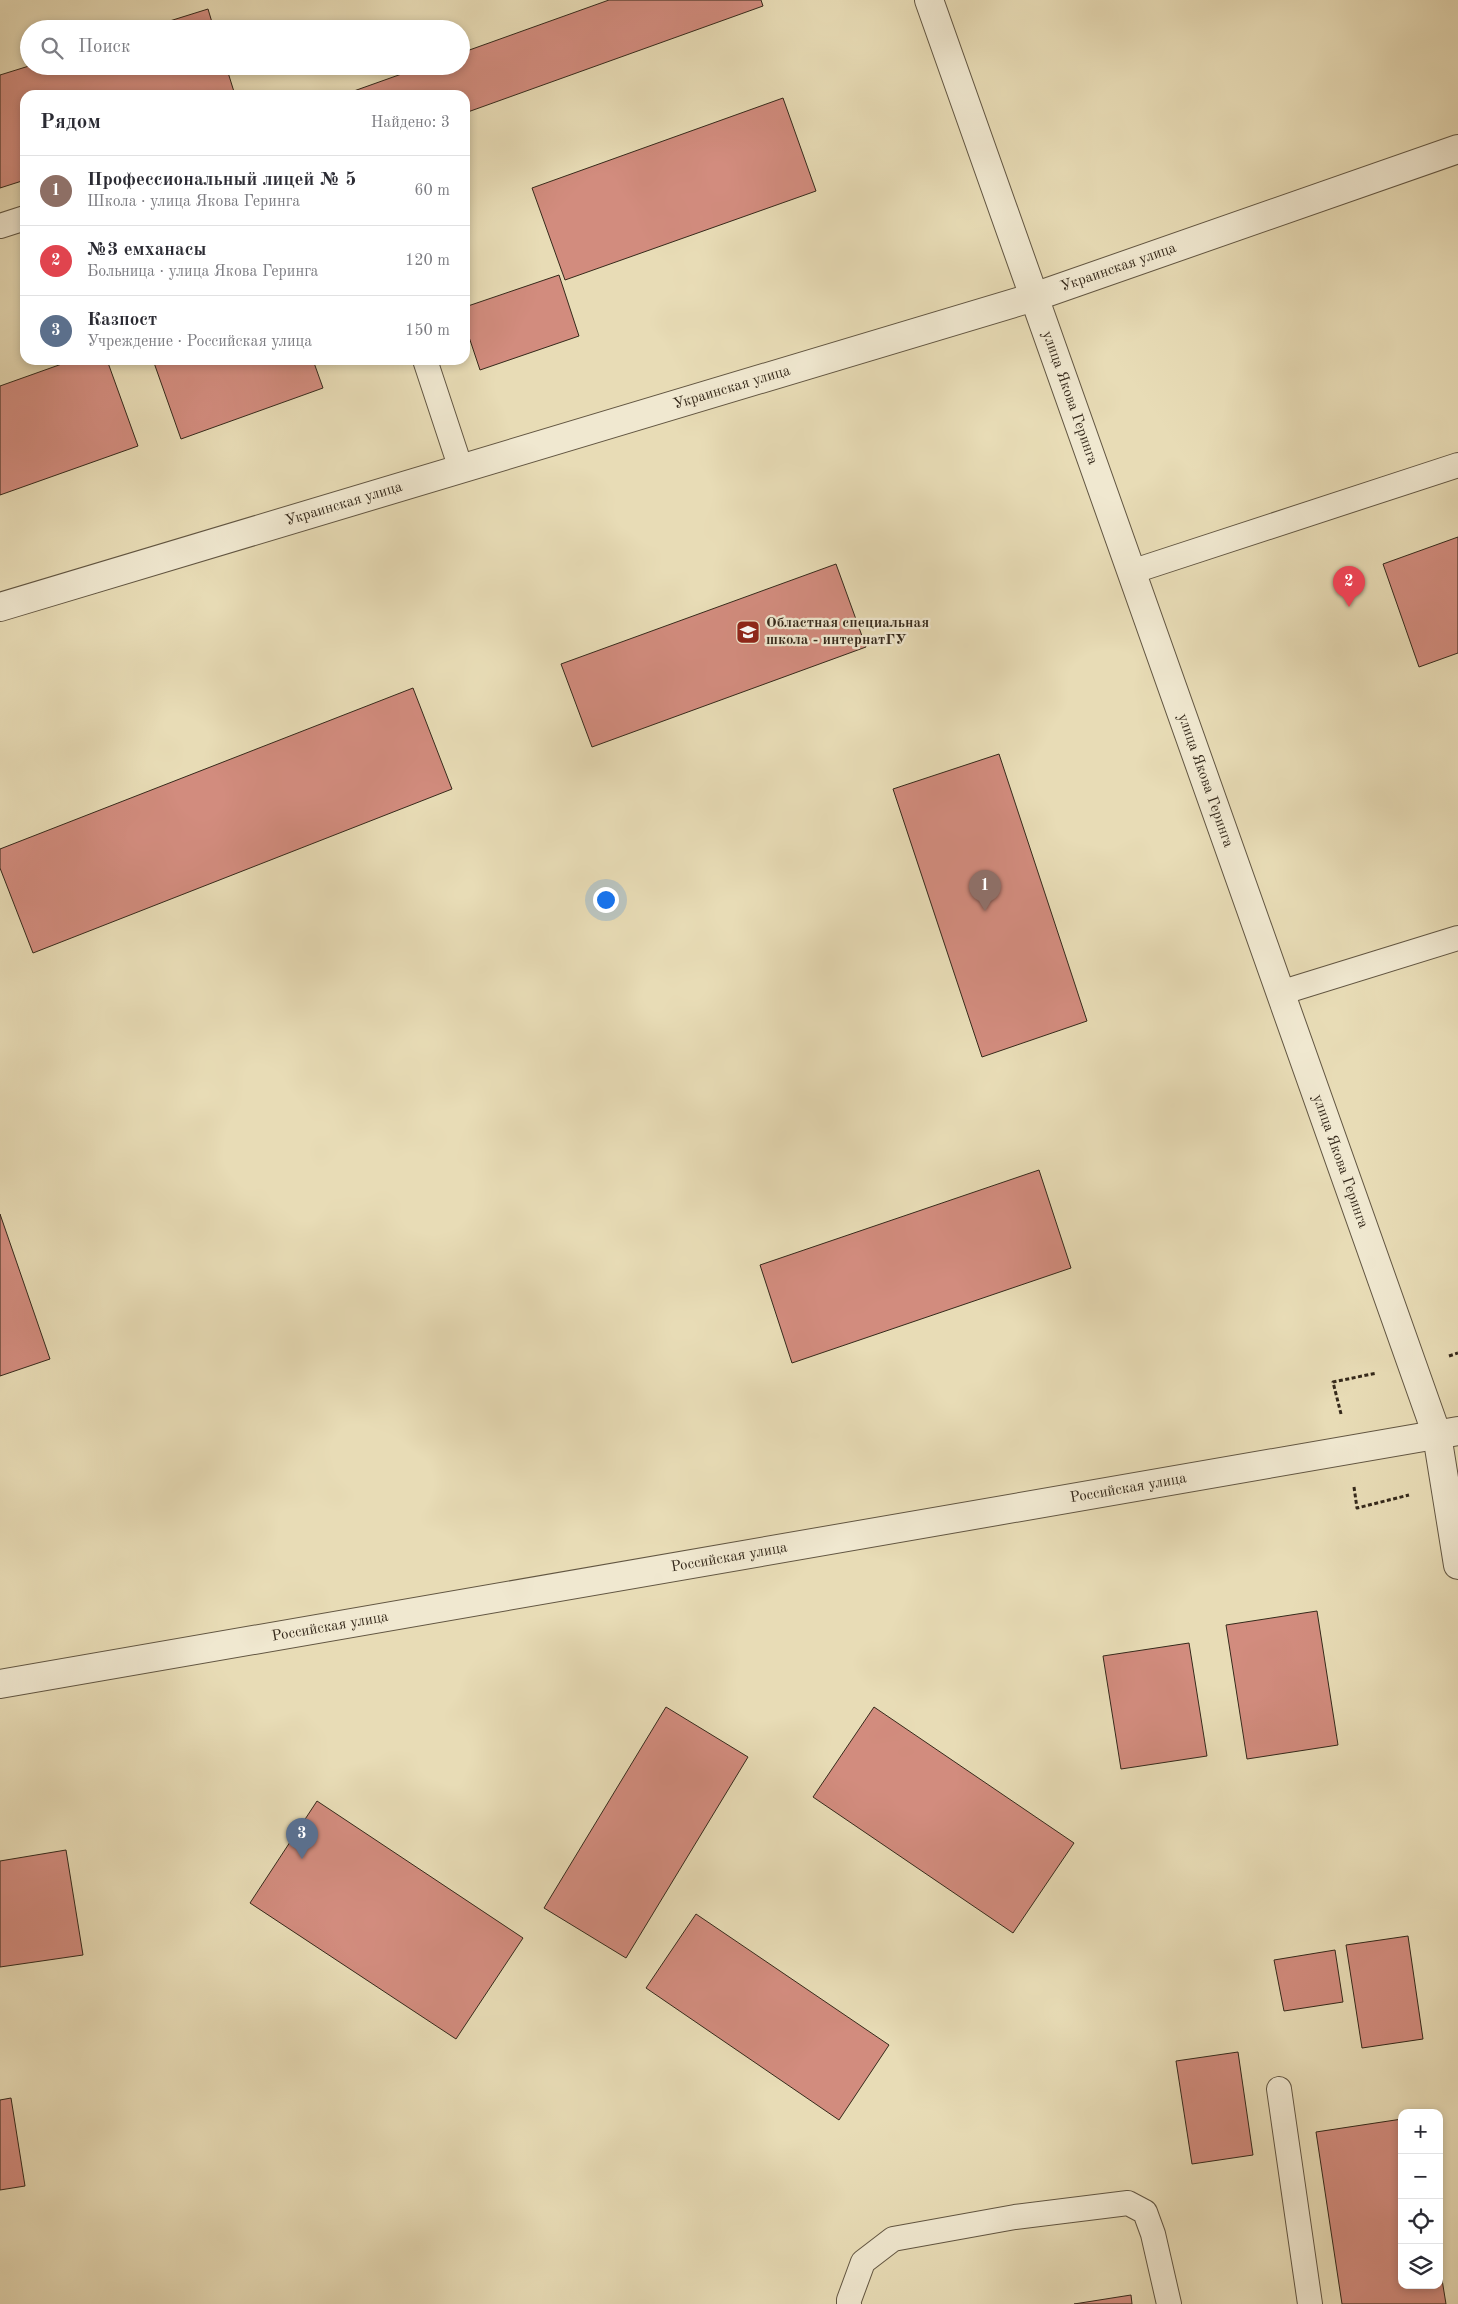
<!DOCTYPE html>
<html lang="ru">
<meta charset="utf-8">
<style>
body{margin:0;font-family:"Old Standard TT",serif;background:#f2f2f3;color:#2b2b33}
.controls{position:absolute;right:15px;bottom:15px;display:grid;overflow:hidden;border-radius:10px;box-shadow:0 2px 8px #0003}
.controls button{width:45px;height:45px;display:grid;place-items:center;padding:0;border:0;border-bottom:1px solid #e1e1e2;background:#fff;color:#2b2b33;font:25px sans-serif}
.you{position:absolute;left:605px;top:899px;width:18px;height:18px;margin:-12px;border:4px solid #fff;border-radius:50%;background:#1a73e8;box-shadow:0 0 0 8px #1a73e833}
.badge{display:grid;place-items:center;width:32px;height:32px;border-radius:50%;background:#8f2418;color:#fff;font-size:16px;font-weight:700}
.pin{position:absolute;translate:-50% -41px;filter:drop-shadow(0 1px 2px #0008)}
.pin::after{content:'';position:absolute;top:26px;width:18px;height:15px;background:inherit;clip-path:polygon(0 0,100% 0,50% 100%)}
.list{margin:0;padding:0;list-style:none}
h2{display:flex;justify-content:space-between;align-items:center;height:65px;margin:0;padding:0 20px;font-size:21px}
h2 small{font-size:16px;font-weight:400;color:#7c7c81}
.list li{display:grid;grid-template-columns:32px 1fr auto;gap:15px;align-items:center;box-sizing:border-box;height:70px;padding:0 20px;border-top:1px solid #e1e1e2}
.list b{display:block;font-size:19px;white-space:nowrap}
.list p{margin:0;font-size:16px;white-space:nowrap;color:#7c7c81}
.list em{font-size:16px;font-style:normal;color:#7c7c81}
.icon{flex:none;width:28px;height:28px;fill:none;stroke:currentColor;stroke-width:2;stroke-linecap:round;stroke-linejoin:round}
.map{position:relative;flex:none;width:1458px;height:2304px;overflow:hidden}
.search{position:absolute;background:#fff;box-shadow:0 2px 8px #0003;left:20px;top:20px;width:450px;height:55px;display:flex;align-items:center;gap:12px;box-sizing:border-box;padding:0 18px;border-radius:28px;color:#7c7c81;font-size:19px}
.panel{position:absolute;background:#fff;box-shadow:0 2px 8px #0003;left:20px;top:90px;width:450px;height:275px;border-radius:15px}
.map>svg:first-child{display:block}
.building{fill:#d28c7e;stroke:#35291b}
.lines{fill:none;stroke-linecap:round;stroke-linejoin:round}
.service-casing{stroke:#625642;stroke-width:26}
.minor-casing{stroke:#625642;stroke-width:30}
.tertiary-casing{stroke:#625642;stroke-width:30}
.path{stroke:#35291b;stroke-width:3;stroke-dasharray:4 2.5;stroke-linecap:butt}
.service{stroke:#f0e8d0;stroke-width:24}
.minor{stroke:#f0e8d0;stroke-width:28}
.tertiary{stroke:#f0e8d0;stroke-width:28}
.labels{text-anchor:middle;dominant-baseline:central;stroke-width:4.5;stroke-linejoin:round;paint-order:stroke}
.street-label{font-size:15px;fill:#35291b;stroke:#f0e8d0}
.poi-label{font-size:15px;font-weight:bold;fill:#35291b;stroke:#f0e8d0;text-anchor:start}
</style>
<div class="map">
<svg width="1458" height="2304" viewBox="0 0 1458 2304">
<rect width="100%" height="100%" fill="#e8dcb6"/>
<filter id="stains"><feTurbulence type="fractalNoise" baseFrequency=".004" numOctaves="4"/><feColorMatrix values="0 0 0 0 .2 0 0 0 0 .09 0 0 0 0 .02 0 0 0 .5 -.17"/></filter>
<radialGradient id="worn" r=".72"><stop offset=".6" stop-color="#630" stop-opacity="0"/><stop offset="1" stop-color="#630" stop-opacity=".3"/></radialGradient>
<!-- building -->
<g class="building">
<polygon points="609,0 761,0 763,6 465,113 465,95 352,95 351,92 424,66 461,66 461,53"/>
<polygon points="208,9 214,29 144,29"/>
<polygon points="29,66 226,66 235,95 25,95 25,180 0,188 0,75"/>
<polygon points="783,98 816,191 565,280 532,188"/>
<polygon points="559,275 579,336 480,370 465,325 465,307"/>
<polygon points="73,360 107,360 138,446 0,495 0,386"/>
<polygon points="153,360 313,360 323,388 181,439"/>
<polygon points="1458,537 1458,653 1419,667 1383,564"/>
<polygon points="836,564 866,647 592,747 561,664"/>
<polygon points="413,688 452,789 33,953 0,868 0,849"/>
<polygon points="999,754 1087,1021 982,1057 893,789"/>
<polygon points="1039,1170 1071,1268 792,1363 760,1265"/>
<polygon points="0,1214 50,1359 0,1376"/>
<polygon points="1317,1611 1338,1745 1247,1759 1226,1625"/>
<polygon points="1189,1643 1207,1756 1121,1769 1103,1656"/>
<polygon points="666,1707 748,1757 626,1958 544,1908"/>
<polygon points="874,1707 1074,1843 1013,1933 813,1797"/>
<polygon points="317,1801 523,1938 456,2039 250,1903"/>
<polygon points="66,1850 83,1955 0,1967 0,1861"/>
<polygon points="696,1914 889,2045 839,2120 646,1988"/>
<polygon points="1408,1936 1423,2039 1362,2048 1346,1945"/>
<polygon points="1335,1950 1343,2002 1284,2011 1274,1960"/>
<polygon points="1238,2052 1253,2155 1192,2164 1176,2061"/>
<polygon points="11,2098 25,2186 0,2190 0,2100"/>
<polygon points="1402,2119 1402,2285 1439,2285 1439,2261 1446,2304 1342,2304 1316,2132"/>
<polygon points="1131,2295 1132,2304 1074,2304"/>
</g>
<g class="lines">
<!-- service casing -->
<g class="service-casing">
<g id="service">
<polyline points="0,226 25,218"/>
<polyline points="425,360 461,469"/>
<polyline points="1131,572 1458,465"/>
<polyline points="1280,993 1458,938"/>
<polyline points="1279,2089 1310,2304"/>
<polyline points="849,2304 849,2300 863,2262 893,2239 1015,2217 1128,2203 1145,2212 1153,2234 1169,2304"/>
</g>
</g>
<!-- minor casing -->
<g class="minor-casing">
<g id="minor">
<path id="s1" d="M0 607 1034 297 1458 149"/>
</g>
</g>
<!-- tertiary casing -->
<g class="tertiary-casing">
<g id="tertiary">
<path id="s2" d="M929 0 1437 1435 1458 1565"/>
<path id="s3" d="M0 1684 1458 1431"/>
</g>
</g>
<!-- path -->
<g class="path">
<polyline points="1449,1356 1458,1353"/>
<polyline points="1341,1414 1333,1382 1377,1373"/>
<polyline points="1354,1487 1357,1508 1409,1495"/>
</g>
<!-- service -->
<use href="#service" class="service"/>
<!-- minor -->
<use href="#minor" class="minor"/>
<!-- tertiary -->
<use href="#tertiary" class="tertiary"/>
</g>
<!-- icons -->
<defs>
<g id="school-square" transform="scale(1.25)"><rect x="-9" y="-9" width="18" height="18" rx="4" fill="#8f2418" stroke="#f0e8d0"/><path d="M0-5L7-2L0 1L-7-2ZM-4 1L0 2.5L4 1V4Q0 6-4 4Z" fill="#fff"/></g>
</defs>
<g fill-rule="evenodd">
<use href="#school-square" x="748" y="632"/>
</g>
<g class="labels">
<!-- street labels -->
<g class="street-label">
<text stroke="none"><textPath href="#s1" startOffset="1169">Украинская улица</textPath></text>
<text stroke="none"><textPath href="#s1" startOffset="764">Украинская улица</textPath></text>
<text stroke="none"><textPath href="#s2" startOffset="422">улица Якова Геринга</textPath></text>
<text stroke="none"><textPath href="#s1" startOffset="359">Украинская улица</textPath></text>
<text stroke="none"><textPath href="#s2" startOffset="828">улица Якова Геринга</textPath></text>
<text stroke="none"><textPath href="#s2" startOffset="1232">улица Якова Геринга</textPath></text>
<text stroke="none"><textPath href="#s3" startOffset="1145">Российская улица</textPath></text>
<text stroke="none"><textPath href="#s3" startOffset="740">Российская улица</textPath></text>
<text stroke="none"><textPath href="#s3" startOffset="335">Российская улица</textPath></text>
</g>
<!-- poi labels -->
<g class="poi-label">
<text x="766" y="623">Областная специальная<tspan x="766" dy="17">школа - интернатГУ</tspan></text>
</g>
</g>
<rect width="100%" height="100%" filter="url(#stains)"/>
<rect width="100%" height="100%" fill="url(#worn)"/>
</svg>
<div class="controls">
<button>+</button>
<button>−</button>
<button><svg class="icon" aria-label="locate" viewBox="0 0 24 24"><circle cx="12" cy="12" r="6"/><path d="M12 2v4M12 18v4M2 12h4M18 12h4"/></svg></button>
<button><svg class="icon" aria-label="layers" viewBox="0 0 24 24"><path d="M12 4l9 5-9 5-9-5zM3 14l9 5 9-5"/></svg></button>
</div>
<div class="you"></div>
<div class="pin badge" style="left:985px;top:911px;background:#8d6e63">1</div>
<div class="pin badge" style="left:1349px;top:607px;background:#e0444e">2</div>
<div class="pin badge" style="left:302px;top:1859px;background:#5c6f8a">3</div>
<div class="search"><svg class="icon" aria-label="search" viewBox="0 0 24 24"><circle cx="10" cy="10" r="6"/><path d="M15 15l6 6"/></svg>Поиск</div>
<section class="panel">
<h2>Рядом<small>Найдено: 3</small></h2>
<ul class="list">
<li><span class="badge" style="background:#8d6e63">1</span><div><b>Профессиональный лицей № 5</b><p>Школа · улица Якова Геринга</p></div><em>60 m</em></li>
<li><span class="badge" style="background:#e0444e">2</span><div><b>№3 емханасы</b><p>Больница · улица Якова Геринга</p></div><em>120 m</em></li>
<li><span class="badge" style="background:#5c6f8a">3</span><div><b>Казпост</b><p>Учреждение · Российская улица</p></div><em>150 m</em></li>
</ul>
</section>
</div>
